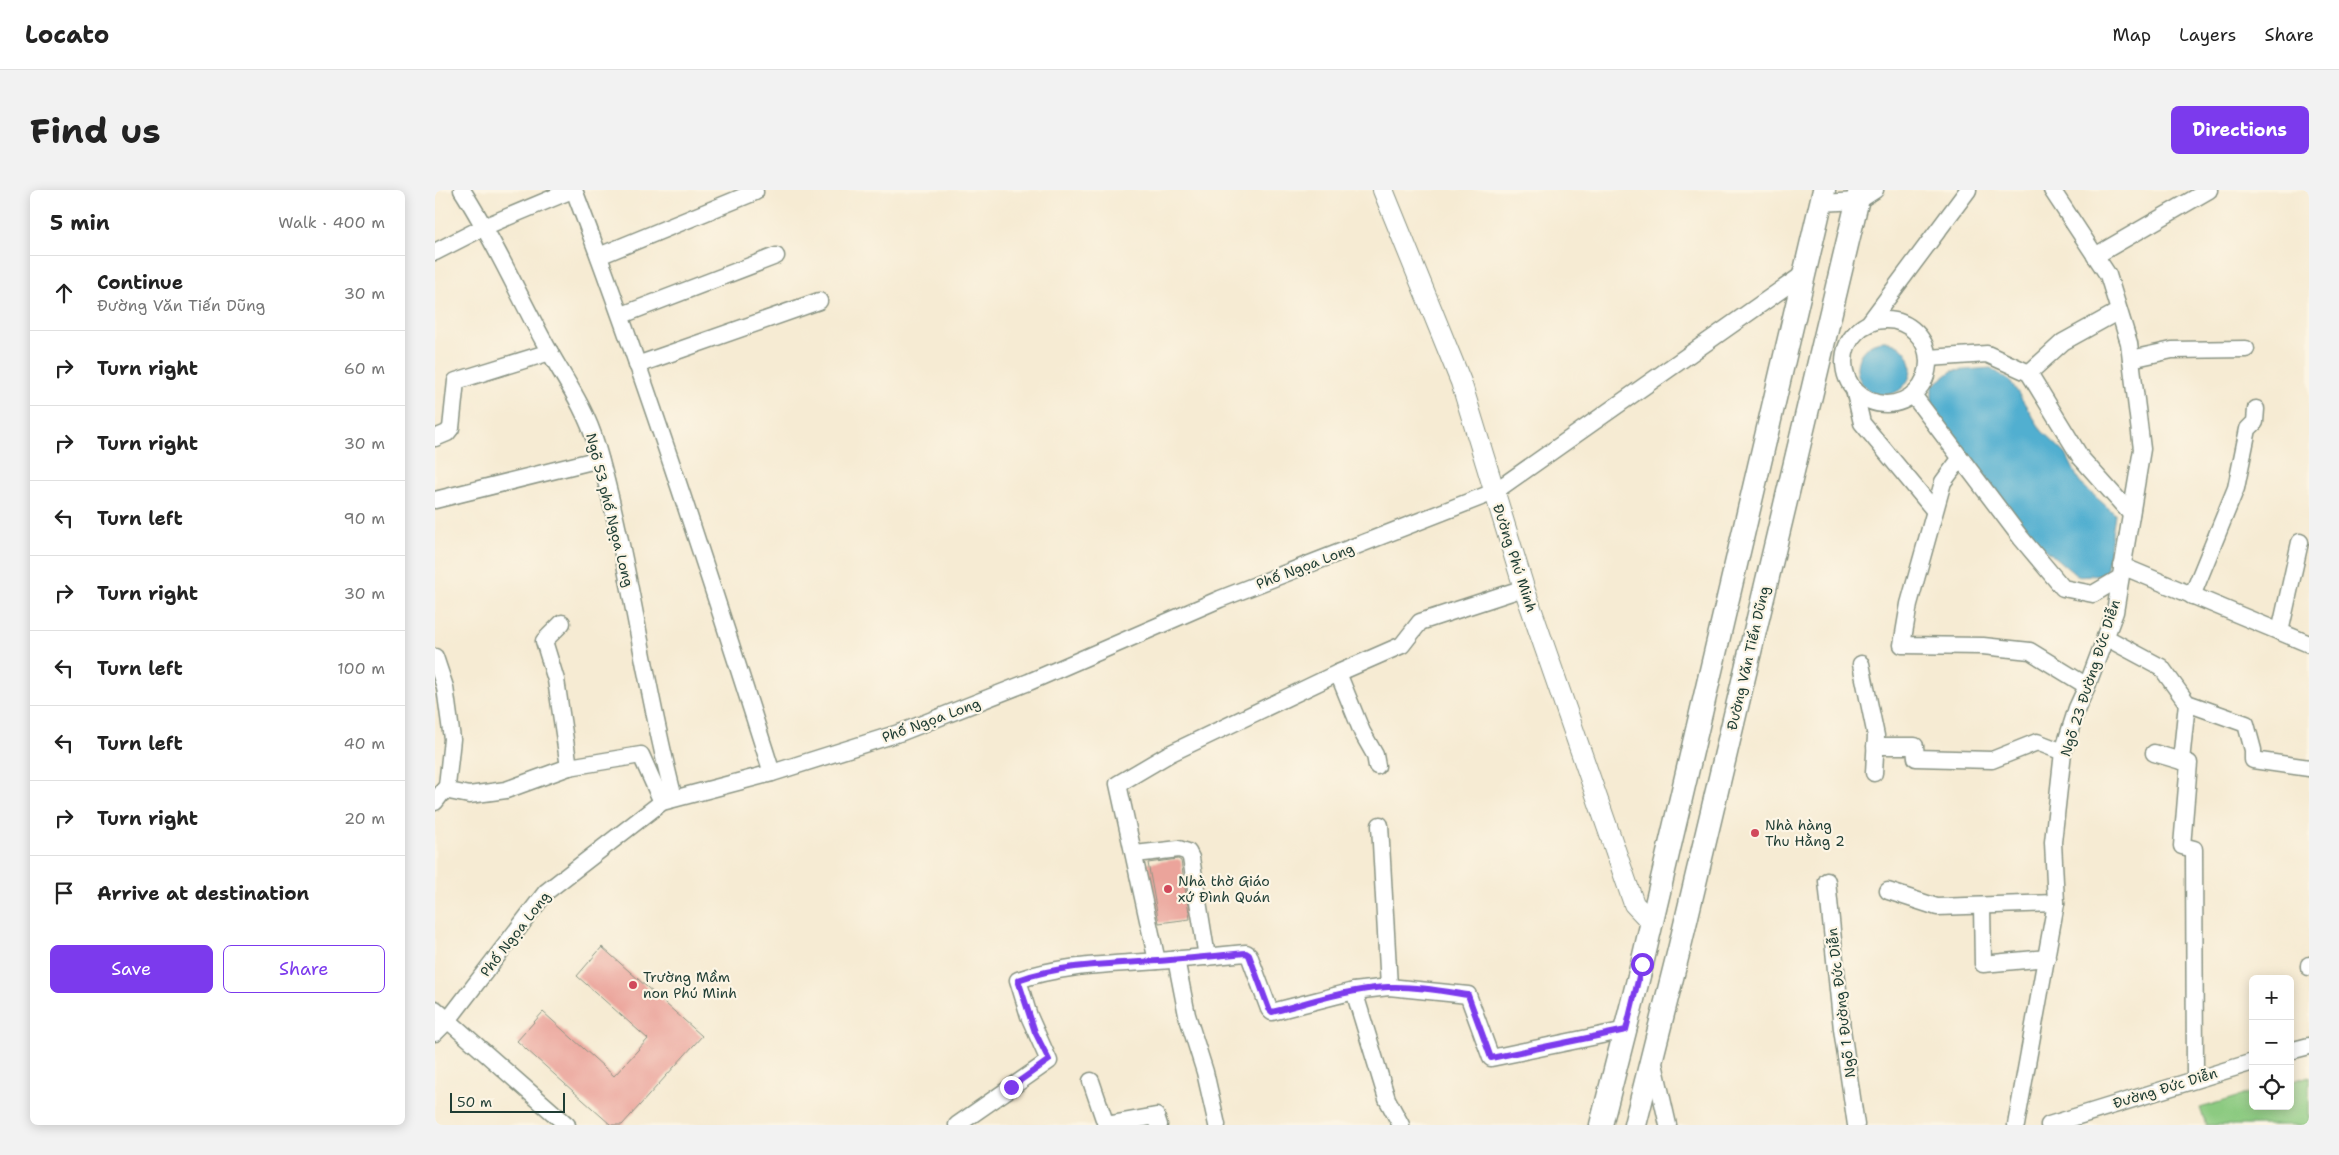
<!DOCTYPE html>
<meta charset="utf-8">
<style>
body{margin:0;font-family:"Shantell Sans",sans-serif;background:#f2f2f2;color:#222}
.controls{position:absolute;right:15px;bottom:15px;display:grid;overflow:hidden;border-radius:8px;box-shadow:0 2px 12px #0003}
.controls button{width:45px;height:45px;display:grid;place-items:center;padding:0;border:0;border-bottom:1px solid #e0e0e0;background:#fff;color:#222;font:25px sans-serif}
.scale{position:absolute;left:15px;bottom:12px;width:115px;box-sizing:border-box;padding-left:5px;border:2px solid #1f3d34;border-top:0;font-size:14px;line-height:18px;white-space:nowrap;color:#1f3d34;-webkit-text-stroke:4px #fcf5e5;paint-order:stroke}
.stop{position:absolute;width:15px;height:15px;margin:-11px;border:4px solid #7c3aed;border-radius:50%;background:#fff}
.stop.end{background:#7c3aed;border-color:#fff;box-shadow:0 1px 5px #0008}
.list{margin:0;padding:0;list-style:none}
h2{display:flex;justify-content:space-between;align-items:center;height:65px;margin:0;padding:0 20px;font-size:21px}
h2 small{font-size:16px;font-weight:400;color:#767676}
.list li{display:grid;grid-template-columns:32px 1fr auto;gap:15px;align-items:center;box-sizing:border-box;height:75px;padding:0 20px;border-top:1px solid #e0e0e0}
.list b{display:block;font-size:19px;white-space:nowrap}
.list p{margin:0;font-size:16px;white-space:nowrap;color:#767676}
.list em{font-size:16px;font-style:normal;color:#767676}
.actions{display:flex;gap:10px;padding:15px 20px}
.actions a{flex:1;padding:11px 0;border:1px solid #7c3aed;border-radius:8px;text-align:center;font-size:18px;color:#7c3aed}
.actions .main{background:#7c3aed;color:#fff}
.icon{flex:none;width:28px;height:28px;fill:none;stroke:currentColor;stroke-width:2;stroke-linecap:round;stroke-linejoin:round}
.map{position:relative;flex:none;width:1874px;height:935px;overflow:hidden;border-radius:8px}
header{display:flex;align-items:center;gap:30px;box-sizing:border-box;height:70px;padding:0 25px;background:#fff;border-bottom:1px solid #e0e0e0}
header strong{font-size:24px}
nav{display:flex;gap:28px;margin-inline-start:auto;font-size:18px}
.intro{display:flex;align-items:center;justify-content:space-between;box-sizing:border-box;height:120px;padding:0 30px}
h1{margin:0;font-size:35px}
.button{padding:12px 22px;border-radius:8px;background:#7c3aed;color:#fff;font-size:18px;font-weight:700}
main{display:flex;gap:30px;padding:0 30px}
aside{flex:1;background:#fff;border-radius:8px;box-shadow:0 2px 12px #0003}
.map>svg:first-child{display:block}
.green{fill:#8cca81;stroke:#56845a}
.water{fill:#51afd0;stroke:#387682}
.building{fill:#eba49b}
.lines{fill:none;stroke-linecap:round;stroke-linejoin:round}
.minor-casing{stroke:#8a9484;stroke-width:19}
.tertiary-casing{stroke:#8a9484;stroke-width:22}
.secondary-casing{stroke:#8a9484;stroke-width:25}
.minor{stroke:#fff;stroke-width:16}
.tertiary{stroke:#fff;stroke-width:20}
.secondary{stroke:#fff;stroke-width:22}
.route{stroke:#7c3aed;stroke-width:6}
.poi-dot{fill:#d1495b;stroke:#fcf5e5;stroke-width:2}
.labels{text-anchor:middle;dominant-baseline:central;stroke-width:4.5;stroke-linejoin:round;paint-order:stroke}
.street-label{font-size:14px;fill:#1f3d34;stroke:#fcf5e5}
.poi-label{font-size:14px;fill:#1f3d34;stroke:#fcf5e5;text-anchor:start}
</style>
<header>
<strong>Locato</strong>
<nav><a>Map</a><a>Layers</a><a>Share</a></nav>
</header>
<div class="intro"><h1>Find us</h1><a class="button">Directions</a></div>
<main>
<aside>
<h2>5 min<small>Walk · 400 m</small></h2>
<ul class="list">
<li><svg class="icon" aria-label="ahead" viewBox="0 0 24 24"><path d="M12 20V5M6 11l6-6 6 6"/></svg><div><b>Continue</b><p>Đường Văn Tiến Dũng</p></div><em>30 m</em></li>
<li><svg class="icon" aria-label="right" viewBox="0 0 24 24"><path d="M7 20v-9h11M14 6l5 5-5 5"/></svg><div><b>Turn right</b></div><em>60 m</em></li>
<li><svg class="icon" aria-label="right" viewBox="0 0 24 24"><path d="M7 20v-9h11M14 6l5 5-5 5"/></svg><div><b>Turn right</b></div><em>30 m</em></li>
<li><svg class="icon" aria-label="left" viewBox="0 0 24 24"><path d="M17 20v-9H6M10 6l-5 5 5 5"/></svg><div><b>Turn left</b></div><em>90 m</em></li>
<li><svg class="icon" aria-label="right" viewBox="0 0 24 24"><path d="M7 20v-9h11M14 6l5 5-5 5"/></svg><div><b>Turn right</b></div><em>30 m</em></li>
<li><svg class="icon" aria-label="left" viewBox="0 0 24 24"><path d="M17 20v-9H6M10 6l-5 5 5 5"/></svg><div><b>Turn left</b></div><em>100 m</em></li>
<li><svg class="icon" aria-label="left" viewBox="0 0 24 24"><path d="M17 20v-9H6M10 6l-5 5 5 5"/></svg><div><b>Turn left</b></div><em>40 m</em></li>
<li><svg class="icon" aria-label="right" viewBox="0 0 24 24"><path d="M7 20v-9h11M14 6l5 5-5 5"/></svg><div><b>Turn right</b></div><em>20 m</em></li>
<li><svg class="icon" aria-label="arrive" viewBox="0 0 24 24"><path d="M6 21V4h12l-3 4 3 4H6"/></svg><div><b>Arrive at destination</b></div></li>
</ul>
<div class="actions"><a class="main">Save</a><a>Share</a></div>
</aside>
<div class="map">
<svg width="1874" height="935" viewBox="0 0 1874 935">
<rect width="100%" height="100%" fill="#fcf5e5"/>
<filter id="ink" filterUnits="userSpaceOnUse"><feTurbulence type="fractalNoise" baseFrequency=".02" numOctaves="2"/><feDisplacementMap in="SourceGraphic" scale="10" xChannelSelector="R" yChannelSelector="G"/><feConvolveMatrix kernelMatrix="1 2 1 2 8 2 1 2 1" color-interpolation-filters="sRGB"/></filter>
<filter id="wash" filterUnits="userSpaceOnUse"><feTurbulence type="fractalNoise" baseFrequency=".0096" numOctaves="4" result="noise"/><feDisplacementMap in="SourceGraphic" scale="20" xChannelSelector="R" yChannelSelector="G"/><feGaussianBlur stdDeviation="1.12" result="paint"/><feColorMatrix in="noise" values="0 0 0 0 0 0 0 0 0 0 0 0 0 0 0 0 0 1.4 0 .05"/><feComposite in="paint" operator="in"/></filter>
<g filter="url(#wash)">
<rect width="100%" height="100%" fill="#f6ebd3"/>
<!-- green -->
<polygon class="green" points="1874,886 1874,935 1771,935 1765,918 1818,902 1818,916 1855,916 1855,892"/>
<!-- water -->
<g class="water">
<circle cx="1449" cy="178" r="27"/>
<polygon points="1556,178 1576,192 1607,241 1631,264 1645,293 1680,324 1671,384 1642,386 1590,342 1497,217 1497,196 1517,181"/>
</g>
<g id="blocks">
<!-- building -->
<g class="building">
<polygon points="743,669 746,671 755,729 724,733 713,673"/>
<polygon points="167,757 267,846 187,935 176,935 82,851 108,822 179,886 213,849 142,786"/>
</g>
</g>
</g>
<g filter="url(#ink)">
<use href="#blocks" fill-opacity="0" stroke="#8a9484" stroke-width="1"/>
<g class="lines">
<!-- minor casing -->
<g class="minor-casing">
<g id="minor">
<path d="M27 0C58 48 81 100 108 150 126 184 150 216 161 254 195 370 208 491 239 608"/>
<path d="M139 0C212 192 275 388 337 583"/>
<polyline points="1386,13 1423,11 1440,0"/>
<polyline points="0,62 51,36 137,0"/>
<polyline points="164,66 320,2"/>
<polyline points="1660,66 1774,0"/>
<polyline points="187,125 341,66"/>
<circle cx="1451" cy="172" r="42"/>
<polyline points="1434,133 1533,0"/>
<polyline points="1494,168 1552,164 1594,183 1646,268 1696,324"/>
<polyline points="1696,169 1737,160 1811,159"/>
<polyline points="202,175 384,111"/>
<polyline points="1594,183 1628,152 1684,121"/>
<polyline points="1419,199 1427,233 1499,320"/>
<polyline points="1478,205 1586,348 1628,398 1658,404 1685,388"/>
<polyline points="0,248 12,243 16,238 21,191 115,162"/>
<polyline points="1525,269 1508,292 1474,414 1467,455 1548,456 1595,461 1652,496"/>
<polyline points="0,310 165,269"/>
<polyline points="1687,376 1874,454"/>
<polyline points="1757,406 1801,298 1813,239 1820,232 1821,219"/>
<polyline points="127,433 109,451 121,490 134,577"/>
<polyline points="1845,442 1865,352"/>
<polyline points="1670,447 1726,477 1752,513 1811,534 1818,560 1818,570 1874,578"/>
<polyline points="0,467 10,497 17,549 12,596 0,612"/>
<polyline points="1426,474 1441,546 1439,583"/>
<polyline points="903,483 927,542 940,565 942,576"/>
<polyline points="1752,513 1746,571 1754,573 1747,656 1759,659 1760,888"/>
<polyline points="1440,556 1480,556 1481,568 1557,570 1602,552 1628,562"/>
<polyline points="1719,563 1746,571"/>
<polyline points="9,600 34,605 71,600 134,577 206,565 227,612"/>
<polyline points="945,635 954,797"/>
<polyline points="700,664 744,659 753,662 756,668 772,767"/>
<polyline points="1392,691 1407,839 1421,935"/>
<polyline points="1453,701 1502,717 1621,713"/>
<polyline points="1547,716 1548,774 1612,768"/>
<polyline points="741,769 752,825 770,882 782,935"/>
<polyline points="722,771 683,594 734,564 903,483 967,455 985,432 1089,398"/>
<polyline points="1874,775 1874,777"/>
<polyline points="919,801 952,909 966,935"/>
<polyline points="0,819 132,935"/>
<polyline points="0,843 14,829 111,702 227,612 337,583 467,542 594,492 785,409 1059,302 1370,83"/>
<polyline points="1855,861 1874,856"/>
<polyline points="1218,869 1233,935"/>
<polyline points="656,891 671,935 721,926 724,935"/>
<path d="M522 935 614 871 594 826 583 790C630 774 674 775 723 771 752 769 781 766 811 763L814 765 834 819 837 822 919 801 954 797 1033 805 1056 868 1191 840"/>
<polyline points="1581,935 1621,713 1618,652 1628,562 1642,518 1652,496 1680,422 1707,259 1694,153 1673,85 1617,0"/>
<polyline points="1614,935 1818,872"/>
</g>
</g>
<!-- tertiary casing -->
<g class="tertiary-casing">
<polyline id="tertiary" points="948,0 1026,192 1089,398 1199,714 1216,732"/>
</g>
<!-- secondary casing -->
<g class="secondary-casing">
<g id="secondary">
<polyline points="1166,935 1207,774 1389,0"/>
<polyline points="1200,935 1244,760 1425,0"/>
</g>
</g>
<!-- minor -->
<use href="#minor" class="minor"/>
<!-- tertiary -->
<use href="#tertiary" class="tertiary"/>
<!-- secondary -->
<use href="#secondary" class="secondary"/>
</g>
</g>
<g class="lines" filter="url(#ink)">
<!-- route -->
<path class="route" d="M576 897 614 870 600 842 583 790C629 774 675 774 723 771 752 769 781 766 811 763L814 765 834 819 837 822C875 812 914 799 953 797 980 796 1007 801 1033 805L1056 868 1191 840 1207 774"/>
</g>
<!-- markers -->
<g class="poi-dot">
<circle cx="1320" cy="643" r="5"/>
<circle cx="733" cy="699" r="5"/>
<circle cx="198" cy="795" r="5"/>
</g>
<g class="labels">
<!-- street labels -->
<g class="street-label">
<text transform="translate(175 320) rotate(76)">Ngõ 53 phố Ngọa Long</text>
<text transform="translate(1080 368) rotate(72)">Đường Phú Minh</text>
<text transform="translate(870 376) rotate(-21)">Phố Ngọa Long</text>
<text transform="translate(1313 468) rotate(-77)">Đường Văn Tiến Dũng</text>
<text transform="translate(1655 488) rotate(-72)">Ngõ 23 Đường Đức Diễn</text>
<text transform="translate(496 530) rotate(-20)">Phố Ngọa Long</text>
<text transform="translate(80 744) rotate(-52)">Phố Ngọa Long</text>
<text transform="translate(1406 813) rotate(-97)">Ngõ 1 Đường Đức Diễn</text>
<text transform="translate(1730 898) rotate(-17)">Đường Đức Diễn</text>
</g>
<!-- poi labels -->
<g class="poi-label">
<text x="1330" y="635">Nhà hàng<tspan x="1330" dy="16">Thu Hằng 2</tspan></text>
<text x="743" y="691">Nhà thờ Giáo<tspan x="743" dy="16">xứ Đình Quán</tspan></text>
<text x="208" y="787">Trường Mầm<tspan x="208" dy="16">non Phú Minh</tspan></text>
</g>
</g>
</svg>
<div class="controls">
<button>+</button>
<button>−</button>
<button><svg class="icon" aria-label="locate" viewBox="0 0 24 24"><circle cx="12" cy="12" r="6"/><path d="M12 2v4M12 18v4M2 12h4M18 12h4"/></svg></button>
</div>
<div class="scale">50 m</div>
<div class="stop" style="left:1207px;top:774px"></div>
<div class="stop end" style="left:576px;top:897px"></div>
</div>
</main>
